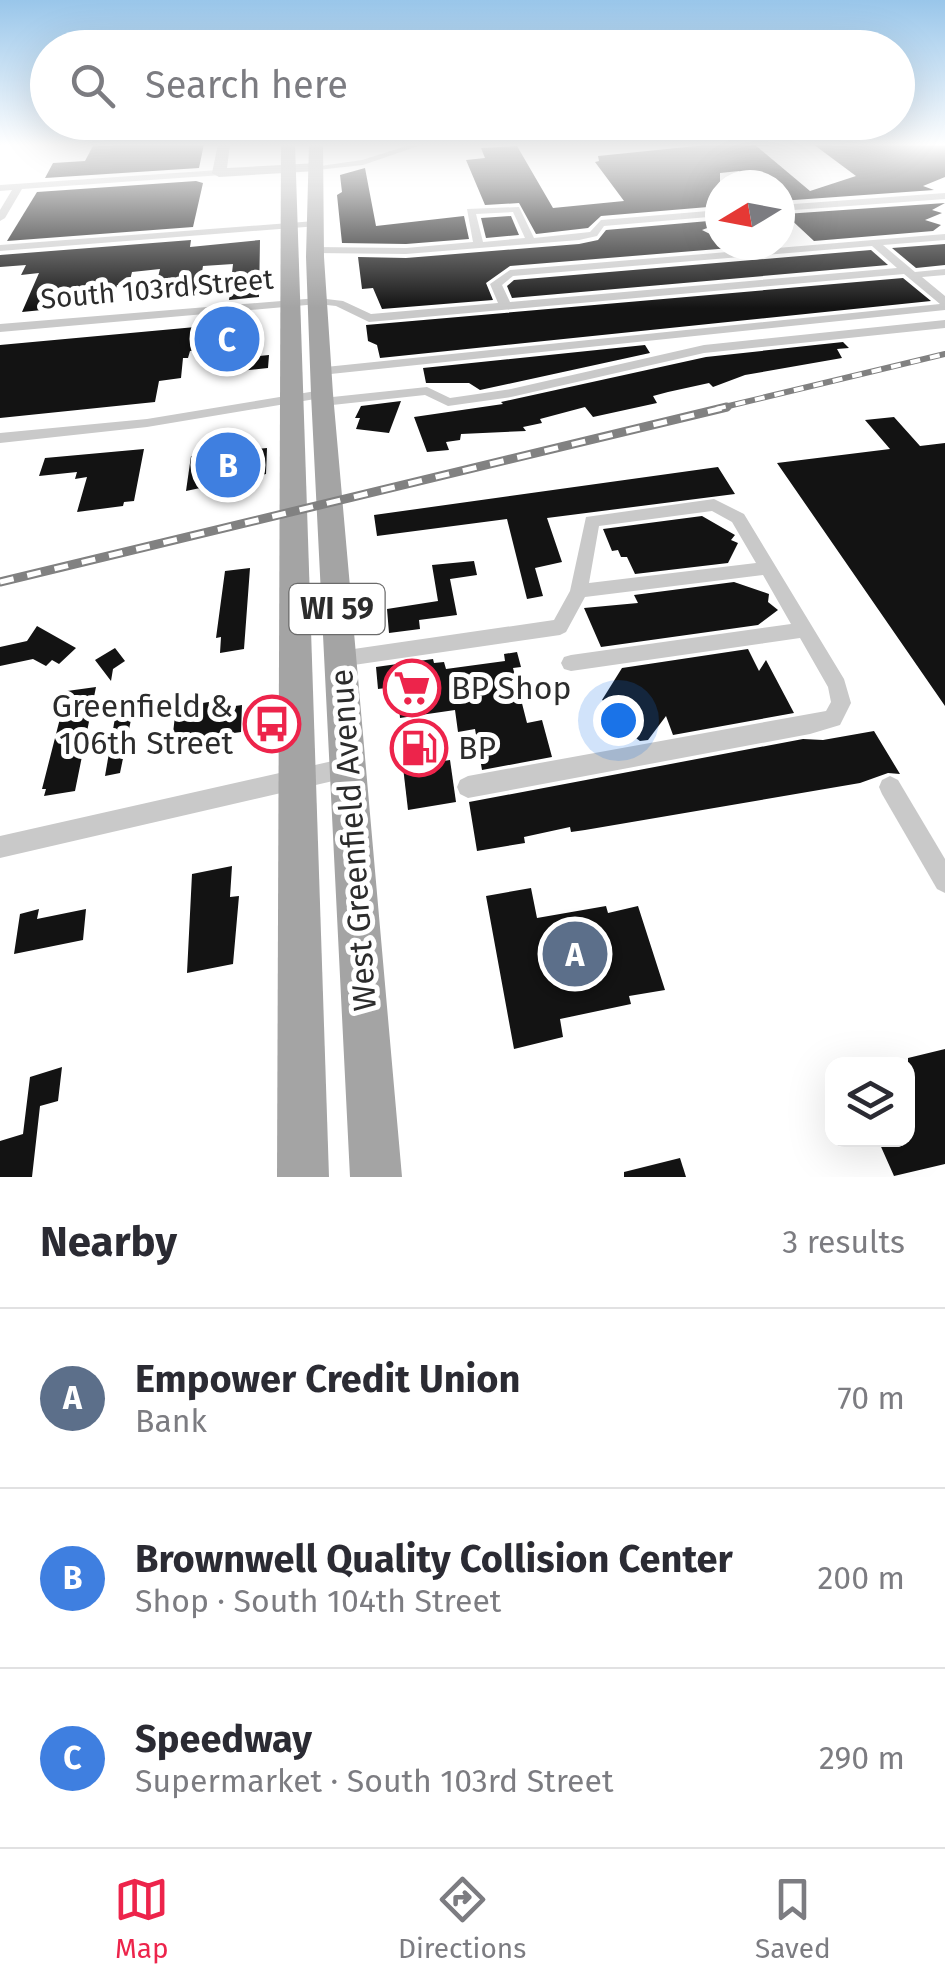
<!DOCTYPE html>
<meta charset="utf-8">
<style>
body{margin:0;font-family:"Fira Sans",sans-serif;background:#f7f7f7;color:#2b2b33}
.controls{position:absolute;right:30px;bottom:30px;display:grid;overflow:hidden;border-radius:20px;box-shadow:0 10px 40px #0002}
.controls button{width:90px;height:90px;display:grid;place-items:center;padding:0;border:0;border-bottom:2px solid #e1e1e2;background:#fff;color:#2b2b33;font:50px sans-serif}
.compass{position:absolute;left:705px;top:170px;width:90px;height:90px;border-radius:50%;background:#fff;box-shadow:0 10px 40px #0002;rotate:260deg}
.you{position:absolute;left:618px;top:720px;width:35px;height:35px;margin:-25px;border:8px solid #fff;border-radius:50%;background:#1a73e8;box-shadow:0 0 0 15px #1a73e833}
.badge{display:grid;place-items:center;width:65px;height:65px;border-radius:50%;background:#ed244b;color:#fff;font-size:32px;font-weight:700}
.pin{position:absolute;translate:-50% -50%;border:5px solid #fff;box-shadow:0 2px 10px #0006}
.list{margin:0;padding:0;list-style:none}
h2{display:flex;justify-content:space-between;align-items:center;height:130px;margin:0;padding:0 40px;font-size:42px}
h2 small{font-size:32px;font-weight:400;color:#7c7c81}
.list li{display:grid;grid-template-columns:65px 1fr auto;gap:30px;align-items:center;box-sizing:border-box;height:180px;padding:0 40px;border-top:2px solid #e1e1e2}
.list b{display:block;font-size:38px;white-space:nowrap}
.list p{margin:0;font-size:32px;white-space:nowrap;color:#7c7c81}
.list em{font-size:32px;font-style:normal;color:#7c7c81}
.icon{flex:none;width:55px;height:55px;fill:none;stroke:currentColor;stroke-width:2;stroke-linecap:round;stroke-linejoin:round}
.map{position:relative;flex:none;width:945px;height:1177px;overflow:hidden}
.search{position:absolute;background:#fff;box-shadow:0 10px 40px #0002;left:30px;right:30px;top:30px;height:110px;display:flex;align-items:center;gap:25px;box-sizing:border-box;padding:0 35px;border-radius:55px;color:#7c7c81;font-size:38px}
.sheet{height:670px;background:#fff}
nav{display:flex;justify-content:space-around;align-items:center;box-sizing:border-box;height:140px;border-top:2px solid #e1e1e2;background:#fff;font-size:28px;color:#7c7c81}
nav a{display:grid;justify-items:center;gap:5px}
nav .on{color:#ed244b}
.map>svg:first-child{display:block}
.building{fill:#131313}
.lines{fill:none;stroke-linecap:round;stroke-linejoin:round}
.street{fill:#c9c9c9;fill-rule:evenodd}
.secondary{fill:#b6b6b6;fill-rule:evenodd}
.primary{fill:#a4a4a4;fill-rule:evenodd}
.rail-far1-casing{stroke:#818181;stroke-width:6}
.rail-casing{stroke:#818181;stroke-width:9}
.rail-far1{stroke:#fff;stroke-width:4;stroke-dasharray:10;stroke-linecap:butt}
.rail{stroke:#fff;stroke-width:5;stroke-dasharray:14;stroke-linecap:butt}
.labels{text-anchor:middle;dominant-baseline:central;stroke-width:10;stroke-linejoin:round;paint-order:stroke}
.far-street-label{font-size:28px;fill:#2c2c2c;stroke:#fff}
.shield{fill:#fff;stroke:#6b6b6b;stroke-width:2.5}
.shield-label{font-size:30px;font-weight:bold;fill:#2c2c2c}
.poi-label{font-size:32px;fill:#2c2c2c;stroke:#fff;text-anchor:start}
.street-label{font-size:32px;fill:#2c2c2c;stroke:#fff}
</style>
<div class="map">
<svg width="945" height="1177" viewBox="0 0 945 1177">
<rect width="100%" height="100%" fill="#fff"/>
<!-- building -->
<g class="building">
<polygon points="94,144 204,144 199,168 45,178 53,163 85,161"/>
<polygon points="716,144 754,144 810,191 856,176 813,144 945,144 945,177 923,186 934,190 780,201 780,185 753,185 739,171 720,173 720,206 601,216 588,228 536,234 519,203 485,205 466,160 485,158 481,148 517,146 553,208 624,201 595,162 599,161 598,156"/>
<polygon points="365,168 376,226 464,216 469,239 406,244 342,243 337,195 342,192 340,175"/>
<polygon points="196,181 203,183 193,227 7,241 37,192"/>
<polygon points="945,203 932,210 942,213 925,220 941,225 933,231 814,241 785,214"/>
<polygon points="511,216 519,235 486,238 481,218"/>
<polygon points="720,220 720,223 702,230 720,239 720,245 767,245 510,266 486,283 493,300 382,309 373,288 362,289 358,257 406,258 579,244 598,240 606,230"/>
<polygon points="191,240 190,247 260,240 259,297 229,300 233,264 203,266 198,295 160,299 164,281 157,281 160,269 132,272 129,284 117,285 112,303 22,312 39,273 21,275 26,265 0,267 0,255"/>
<polygon points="945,244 945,265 916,268 892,248"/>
<polygon points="871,250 888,265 512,298 507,286 514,280"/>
<polygon points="903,278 931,301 380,358 377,345 368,341 366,325"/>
<polygon points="239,323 238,358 269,355 268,368 214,374 217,348 190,351 188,358 183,358 181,378 159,381 155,402 0,418 0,345"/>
<polygon points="843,342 849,348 837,349 842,358 745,375 713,387 709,383 668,392 653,396 657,403 593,417 585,407 540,419 542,423 523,427 526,431 461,434 460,440 446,442 449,450 427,452 414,417 503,404 501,402 706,357"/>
<polygon points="645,345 650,353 480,390 469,383 426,383 423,368"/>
<polygon points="401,401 389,433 356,429 360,418 355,418 361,406"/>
<polygon points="894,417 920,446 945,443 945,706 777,463 890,449 865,420"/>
<polygon points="267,448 266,474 186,491 191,456"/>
<polygon points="144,449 134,501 124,502 123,506 77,512 87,477 75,479 77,472 39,476 45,458"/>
<polygon points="718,467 735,494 547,518 562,562 535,568 543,596 527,599 507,519 377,536 374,515"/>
<polygon points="702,516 735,535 731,540 738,543 728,563 635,574 627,557 621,557 618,550 612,551 603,529"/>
<polygon points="474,561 477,575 450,579 457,615 419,620 420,629 389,633 387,609 438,601 432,565"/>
<polygon points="250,568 244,649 220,653 221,637 216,638 225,571"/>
<polygon points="734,582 769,594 768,602 778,610 758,625 601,647 584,608 638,603 634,595"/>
<polygon points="37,626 76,648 59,664 52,660 46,666 33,659 0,666 0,647 27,641"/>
<polygon points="115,648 125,661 113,669 111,681 95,660"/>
<polygon points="748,649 759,671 766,660 794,713 673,735 666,716 648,740 640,741 608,718 617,708 602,700 622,668"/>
<polygon points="517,652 521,667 513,668 527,723 542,720 552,757 482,770 475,729 458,732 455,710 400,718 398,696 387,698 386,688 378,689 376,667 433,659 434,663 444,662 446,669 505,661 504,654"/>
<polygon points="96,687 75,791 44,796 46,789 42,789 67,691"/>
<polygon points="209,702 208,710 242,705 241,732 172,742 176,707"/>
<polygon points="133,710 120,773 105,776 116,712"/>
<polygon points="874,731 900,774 888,773 860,783 585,830 571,832 570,827 524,837 525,843 477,851 469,802 803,739 823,740"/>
<polygon points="450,760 456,802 408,810 403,767"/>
<polygon points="232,866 230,897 239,896 233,964 187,973 192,874"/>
<polygon points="531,888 537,918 606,906 608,913 638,906 665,990 629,996 631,1004 560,1019 563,1037 514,1049 486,896"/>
<polygon points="39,909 37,919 86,909 83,940 14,954 20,914"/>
<polygon points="945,1049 945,1164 894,1176 878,1140 908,1140 908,1058"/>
<polygon points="62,1067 58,1101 40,1106 32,1177 0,1177 0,1141 23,1134 30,1077"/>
<polygon points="680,1158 686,1177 624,1177 624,1172"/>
</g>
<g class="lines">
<!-- street -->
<g class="street">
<polygon points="413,144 424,144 363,165 317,170 313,167 362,160"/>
<polygon points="219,170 222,175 22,189 5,218 0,221 0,210 12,190 0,191 0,185"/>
<polygon points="945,193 945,199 780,211 780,205"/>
<path d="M519 207 534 238 590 232 601 220 720 210V216L604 226 597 236 579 240 406 254 315 253 310 250 315 247 406 248 473 242 467 209ZM513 212 525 238 483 242 476 214Z"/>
<polygon points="315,221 318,222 318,226 0,251 0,245"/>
<path d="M945 234V240L883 245 915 272 945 269V275L922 277 945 296V310L321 375 315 371 316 368 940 304 904 274 369 322 336 306 318 304 0 332V324L318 298 343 301 371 314 498 303 490 284 510 270ZM872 246 897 268 510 302 502 285 513 276Z"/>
<polygon points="945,320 945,328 704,353 511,397 448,406 425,395 323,406 316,402 323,398 427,387 450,398 511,389 704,345"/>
<polygon points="322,390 329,394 327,397 147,427 0,443 0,433 147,419"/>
<path d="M714 499 744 514 844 679 851 703 840 725 810 734 468 798 460 794 457 787 460 780 468 776 826 711 831 702 828 687 800 638 571 671 564 669 561 663 564 657 571 655 791 624 763 575 585 597 566 632 560 635 340 667 333 665 331 659 333 653 340 651 554 620 570 591 586 517ZM712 511 732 522 756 563 589 583 599 526Z"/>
<polygon points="346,758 354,761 357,768 354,775 346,778 0,858 0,836"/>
<polygon points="890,776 898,780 945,859 945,893 937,889 882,794 879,787 882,780"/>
</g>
<!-- secondary -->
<polygon class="secondary" points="218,144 230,144 227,168 317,163 324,167 317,171 219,177 212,173"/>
<!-- primary -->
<g class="primary">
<polygon points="281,144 295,144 329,1177 277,1177"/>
<polygon points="309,144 323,144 324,257 333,394 402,1177 350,1177 311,394 306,257"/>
</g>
<!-- rail-far1 casing -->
<g class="rail-far1-casing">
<polyline id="rail-far1" points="716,409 945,354"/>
</g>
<!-- rail casing -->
<g class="rail-casing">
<polyline id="rail" points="0,582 727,407"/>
</g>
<!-- rail-far1 -->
<use href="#rail-far1" class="rail-far1"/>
<!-- rail -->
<use href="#rail" class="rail"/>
</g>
<!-- sky -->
<linearGradient id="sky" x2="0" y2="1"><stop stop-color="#99c6ea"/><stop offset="0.47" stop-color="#fff"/><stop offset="1" stop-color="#fff" stop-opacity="0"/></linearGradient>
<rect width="945" height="308" fill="url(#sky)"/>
<!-- icons -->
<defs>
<g id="supermarket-ring" transform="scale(2.875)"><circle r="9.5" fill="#fff" stroke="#ed244b" stroke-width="1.5"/><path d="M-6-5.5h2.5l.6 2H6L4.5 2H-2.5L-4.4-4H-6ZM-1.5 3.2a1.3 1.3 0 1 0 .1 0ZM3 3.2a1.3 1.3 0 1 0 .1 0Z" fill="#ed244b"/></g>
<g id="bus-ring" transform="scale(2.875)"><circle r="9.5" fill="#fff" stroke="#ed244b" stroke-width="1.5"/><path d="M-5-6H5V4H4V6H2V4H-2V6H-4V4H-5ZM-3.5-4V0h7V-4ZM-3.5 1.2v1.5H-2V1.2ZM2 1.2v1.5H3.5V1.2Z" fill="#ed244b"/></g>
<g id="fuel-ring" transform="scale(2.875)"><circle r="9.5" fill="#fff" stroke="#ed244b" stroke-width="1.5"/><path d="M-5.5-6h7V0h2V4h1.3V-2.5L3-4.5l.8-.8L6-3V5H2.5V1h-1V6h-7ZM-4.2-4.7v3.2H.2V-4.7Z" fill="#ed244b"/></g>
</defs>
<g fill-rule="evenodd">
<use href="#supermarket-ring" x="412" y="688"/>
<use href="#bus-ring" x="272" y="724"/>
<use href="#fuel-ring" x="419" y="748"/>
</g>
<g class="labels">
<!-- far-street labels -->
<g class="far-street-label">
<text transform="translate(157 289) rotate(-5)">South 103rd Street</text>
</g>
<!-- shield labels -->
<rect class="shield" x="289.5" y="584" width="95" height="50" rx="8"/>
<g class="shield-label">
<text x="337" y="609">WI 59</text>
</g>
<!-- poi labels -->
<g class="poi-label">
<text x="451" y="688">BP Shop</text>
<text x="233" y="706" text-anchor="end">Greenfield &amp;<tspan x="233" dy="37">106th Street</tspan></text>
<text x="458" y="748">BP</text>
</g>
<!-- street labels -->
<g class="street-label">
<text transform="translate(353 840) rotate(-94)">West Greenfield Avenue</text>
</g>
</g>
</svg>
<div class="controls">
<button><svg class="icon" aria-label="layers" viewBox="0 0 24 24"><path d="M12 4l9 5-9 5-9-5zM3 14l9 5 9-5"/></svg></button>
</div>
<svg class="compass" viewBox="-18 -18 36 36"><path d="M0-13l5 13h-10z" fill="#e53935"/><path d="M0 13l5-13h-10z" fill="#7c7c81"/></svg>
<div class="you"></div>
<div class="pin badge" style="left:575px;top:954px;background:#5c6f8a">A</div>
<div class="pin badge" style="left:228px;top:465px;background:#3f7fe0">B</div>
<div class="pin badge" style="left:227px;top:339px;background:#3f7fe0">C</div>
<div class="search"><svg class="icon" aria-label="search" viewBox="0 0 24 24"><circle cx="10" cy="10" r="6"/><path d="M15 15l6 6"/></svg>Search here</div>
</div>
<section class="sheet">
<h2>Nearby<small>3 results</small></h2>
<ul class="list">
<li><span class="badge" style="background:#5c6f8a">A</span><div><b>Empower Credit Union</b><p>Bank</p></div><em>70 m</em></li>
<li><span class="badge" style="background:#3f7fe0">B</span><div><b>Brownwell Quality Collision Center</b><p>Shop · South 104th Street</p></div><em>200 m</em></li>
<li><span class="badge" style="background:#3f7fe0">C</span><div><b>Speedway</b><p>Supermarket · South 103rd Street</p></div><em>290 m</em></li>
</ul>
</section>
<nav>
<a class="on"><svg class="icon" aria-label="map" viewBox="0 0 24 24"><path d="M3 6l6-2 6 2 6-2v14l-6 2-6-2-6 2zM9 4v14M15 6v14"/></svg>Map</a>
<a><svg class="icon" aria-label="directions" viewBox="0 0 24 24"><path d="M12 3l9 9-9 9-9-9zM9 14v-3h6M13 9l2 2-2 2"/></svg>Directions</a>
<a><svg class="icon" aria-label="saved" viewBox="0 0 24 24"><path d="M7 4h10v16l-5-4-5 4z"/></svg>Saved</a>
</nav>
